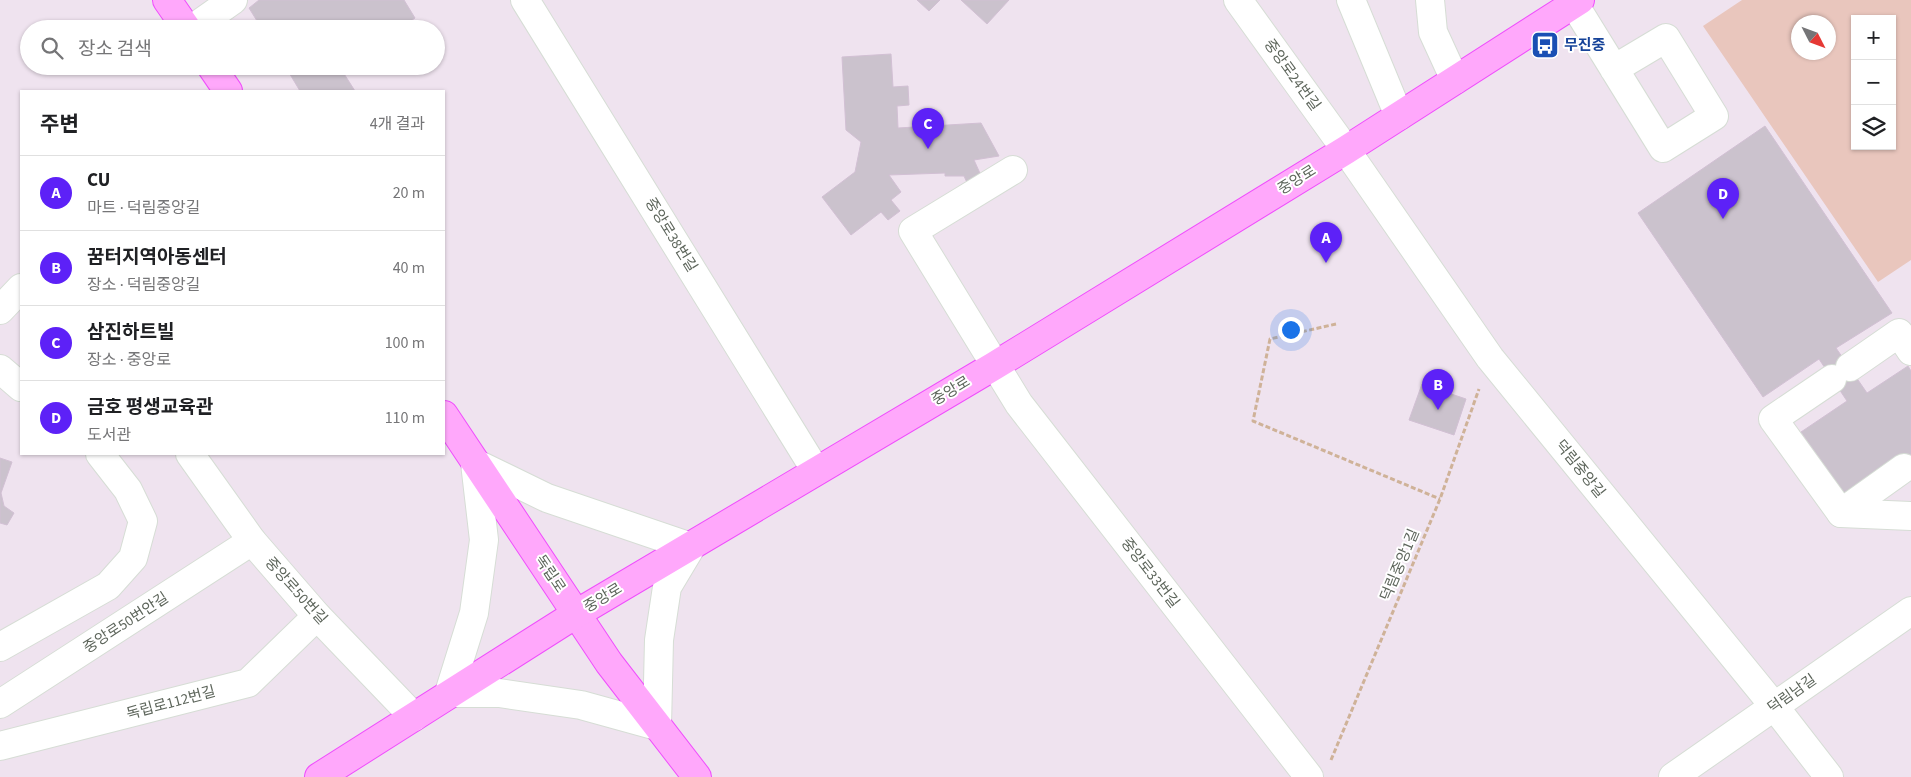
<!DOCTYPE html>
<html lang="ko">
<meta charset="utf-8">
<style>
body{margin:0;font-family:"Source Sans 3","Noto Sans KR",sans-serif;background:#f2f2f2;color:#202124}
.controls{position:absolute;right:15px;top:15px;display:grid;overflow:hidden;border-radius:0px;box-shadow:0 1px 4px #0004}
.controls button{width:45px;height:45px;display:grid;place-items:center;padding:0;border:0;border-bottom:1px solid #e0e0e0;background:#fff;color:#202124;font:25px sans-serif}
.compass{position:absolute;left:1791px;top:15px;width:45px;height:45px;border-radius:50%;background:#fff;box-shadow:0 1px 4px #0004;rotate:132deg}
.you{position:absolute;left:1290px;top:329px;width:18px;height:18px;margin:-12px;border:4px solid #fff;border-radius:50%;background:#1a73e8;box-shadow:0 0 0 8px #1a73e833}
.badge{display:grid;place-items:center;width:32px;height:32px;border-radius:50%;background:#5d21f7;color:#fff;font-size:16px;font-weight:700}
.pin{position:absolute;translate:-50% -41px;filter:drop-shadow(0 1px 2px #0008)}
.pin::after{content:'';position:absolute;top:26px;width:18px;height:15px;background:inherit;clip-path:polygon(0 0,100% 0,50% 100%)}
.list{margin:0;padding:0;list-style:none}
h2{display:flex;justify-content:space-between;align-items:center;height:65px;margin:0;padding:0 20px;font-size:21px}
h2 small{font-size:16px;font-weight:400;color:#757577}
.list li{display:grid;grid-template-columns:32px 1fr auto;gap:15px;align-items:center;box-sizing:border-box;height:75px;padding:0 20px;border-top:1px solid #e0e0e0}
.list b{display:block;font-size:19px;white-space:nowrap}
.list p{margin:0;font-size:16px;white-space:nowrap;color:#757577}
.list em{font-size:16px;font-style:normal;color:#757577}
.icon{flex:none;width:28px;height:28px;fill:none;stroke:currentColor;stroke-width:2;stroke-linecap:round;stroke-linejoin:round}
.map{position:relative;flex:none;width:1911px;height:777px;overflow:hidden}
.search{position:absolute;background:#fff;box-shadow:0 1px 4px #0004;left:20px;top:20px;width:425px;height:55px;display:flex;align-items:center;gap:12px;box-sizing:border-box;padding:0 18px;border-radius:28px;color:#757577;font-size:19px}
.panel{position:absolute;background:#fff;box-shadow:0 1px 4px #0004;left:20px;top:90px;width:425px;height:365px;border-radius:0px}
.map>svg:first-child{display:block}
.green{fill:#e9c6bd;fill-rule:evenodd}
.building{fill:#cbc2cd;stroke:#d2c0d4}
.lines{fill:none;stroke-linecap:round;stroke-linejoin:round}
.minor-casing{stroke:#d6ddd5;stroke-width:30}
.major-casing{stroke:#ef4efc;stroke-width:30}
.path{stroke:#cfb298;stroke-width:3;stroke-dasharray:5 2.5;stroke-linecap:butt}
.minor{stroke:#fff;stroke-width:28}
.major{stroke:#ffa8fb;stroke-width:28}
.labels{text-anchor:middle;dominant-baseline:central;stroke-width:4;stroke-linejoin:round;paint-order:stroke}
.transit-label{font-size:15px;font-weight:bold;fill:#164399;stroke:#fff;text-anchor:start}
.street-label{font-size:15px;fill:#5d655b;stroke:#fff}
</style>
<div class="map">
<svg width="1911" height="777" viewBox="0 0 1911 777">
<rect width="100%" height="100%" fill="#efe3ef"/>
<!-- green -->
<path class="green" d="M1742 0H1911V260L1878 282 1703 26ZM1855 19H1892V146H1855ZM1798 22H1828V52H1798Z"/>
<!-- building -->
<g class="building">
<polygon points="259,0 404,0 415,18 399,29 262,29 249,8"/>
<polygon points="917,0 940,0 929,11"/>
<polygon points="961,0 1009,0 987,24"/>
<polygon points="891,54 893,87 908,86 909,105 897,106 898,128 981,123 999,156 974,160 983,180 969,187 964,176 945,176 945,173 889,175 901,192 891,200 900,211 888,220 881,212 851,235 822,197 855,172 861,142 846,130 842,57"/>
<polygon points="285,66 345,66 341,69 355,91 300,91"/>
<polygon points="1765,126 1892,313 1836,348 1867,393 1908,366 1911,371 1911,455 1848,499 1801,432 1847,401 1819,359 1763,397 1638,213"/>
<polygon points="1422,384 1466,399 1454,435 1409,420"/>
<polygon points="0,458 12,462 1,493 4,506 14,513 7,525 0,523"/>
</g>
<g class="lines">
<!-- minor casing -->
<g class="minor-casing">
<g id="minor">
<polyline points="525,0 816,471"/>
<polyline points="1238,0 1346,150 1490,358 1774,706 1829,777"/>
<polyline points="1351,0 1399,116"/>
<polyline points="1430,0 1433,32 1455,80"/>
<path d="M1574 4C1604 52 1633 100 1663 148L1714 116 1666 38 1614 69"/>
<polyline points="192,29 233,0"/>
<polyline points="1013,170 913,231 1019,404 1309,777"/>
<polyline points="0,310 21,288"/>
<polyline points="1850,367 1899,333 1911,351"/>
<polyline points="0,369 21,387"/>
<polyline points="1832,379 1773,419 1841,513 1904,468"/>
<polyline points="190,454 252,541 317,616 414,717"/>
<polygon points="475,463 547,498 691,547 667,587 659,640 657,726 581,705 499,693 449,693 474,613 484,540"/>
<polyline points="1841,513 1911,516"/>
<polyline points="0,647 108,586 133,558 143,521 128,490 100,454"/>
<polyline points="0,704 252,541"/>
<polyline points="0,746 248,683 317,616"/>
<polyline points="1673,777 1911,611"/>
</g>
</g>
<!-- major casing -->
<g class="major-casing">
<g id="major">
<polyline points="167,0 187,29"/>
<polyline points="211,66 228,91"/>
<polyline points="444,415 609,663 697,777"/>
<polyline points="319,777 576,614 994,366 1346,150 1580,0"/>
</g>
</g>
<!-- path -->
<g class="path">
<polyline points="1336,324 1270,339 1253,421 1440,499"/>
<polyline points="1331,760 1440,499 1479,389"/>
</g>
<!-- minor -->
<use href="#minor" class="minor"/>
<!-- major -->
<use href="#major" class="major"/>
</g>
<!-- icons -->
<defs>
<g id="bus-square" transform="scale(1.4375)"><rect x="-9" y="-9" width="18" height="18" rx="4" fill="#1a4fb4" stroke="#fff"/><path d="M-5-6H5V4H4V6H2V4H-2V6H-4V4H-5ZM-3.5-4V0h7V-4ZM-3.5 1.2v1.5H-2V1.2ZM2 1.2v1.5H3.5V1.2Z" fill="#fff"/></g>
</defs>
<g fill-rule="evenodd">
<use href="#bus-square" x="1545" y="45"/>
</g>
<g class="labels">
<!-- transit labels -->
<g class="transit-label">
<text x="1564" y="45">무진중</text>
</g>
<!-- street labels -->
<g class="street-label">
<text transform="translate(1292 75) rotate(54)">중앙로24번길</text>
<text transform="translate(1297 180) rotate(-32)">중앙로</text>
<text transform="translate(671 235) rotate(58)">중앙로38번길</text>
<text transform="translate(951 391) rotate(-31)">중앙로</text>
<text transform="translate(1580 469) rotate(51)">덕림중앙길</text>
<text transform="translate(1400 565) rotate(-67)">덕림중앙1길</text>
<text transform="translate(1150 573) rotate(52)">중앙로33번길</text>
<text transform="translate(550 574) rotate(56)">독립로</text>
<text transform="translate(296 591) rotate(48)">중앙로50번길</text>
<text transform="translate(603 598) rotate(-31)">중앙로</text>
<text transform="translate(126 623) rotate(-33)">중앙로50번안길</text>
<text transform="translate(1792 694) rotate(-35)">덕림남길</text>
<text transform="translate(171 703) rotate(-15)">독립로112번길</text>
</g>
</g>
</svg>
<div class="controls">
<button>+</button>
<button>−</button>
<button><svg class="icon" aria-label="layers" viewBox="0 0 24 24"><path d="M12 4l9 5-9 5-9-5zM3 14l9 5 9-5"/></svg></button>
</div>
<svg class="compass" viewBox="-18 -18 36 36"><path d="M0-13l5 13h-10z" fill="#e53935"/><path d="M0 13l5-13h-10z" fill="#757577"/></svg>
<div class="you"></div>
<div class="pin badge" style="left:1326px;top:263px">A</div>
<div class="pin badge" style="left:1438px;top:410px">B</div>
<div class="pin badge" style="left:928px;top:149px">C</div>
<div class="pin badge" style="left:1723px;top:219px">D</div>
<div class="search"><svg class="icon" aria-label="search" viewBox="0 0 24 24"><circle cx="10" cy="10" r="6"/><path d="M15 15l6 6"/></svg>장소 검색</div>
<section class="panel">
<h2>주변<small>4개 결과</small></h2>
<ul class="list">
<li><span class="badge">A</span><div><b>CU</b><p>마트 · 덕림중앙길</p></div><em>20 m</em></li>
<li><span class="badge">B</span><div><b>꿈터지역아동센터</b><p>장소 · 덕림중앙길</p></div><em>40 m</em></li>
<li><span class="badge">C</span><div><b>삼진하트빌</b><p>장소 · 중앙로</p></div><em>100 m</em></li>
<li><span class="badge">D</span><div><b>금호 평생교육관</b><p>도서관</p></div><em>110 m</em></li>
</ul>
</section>
</div>
